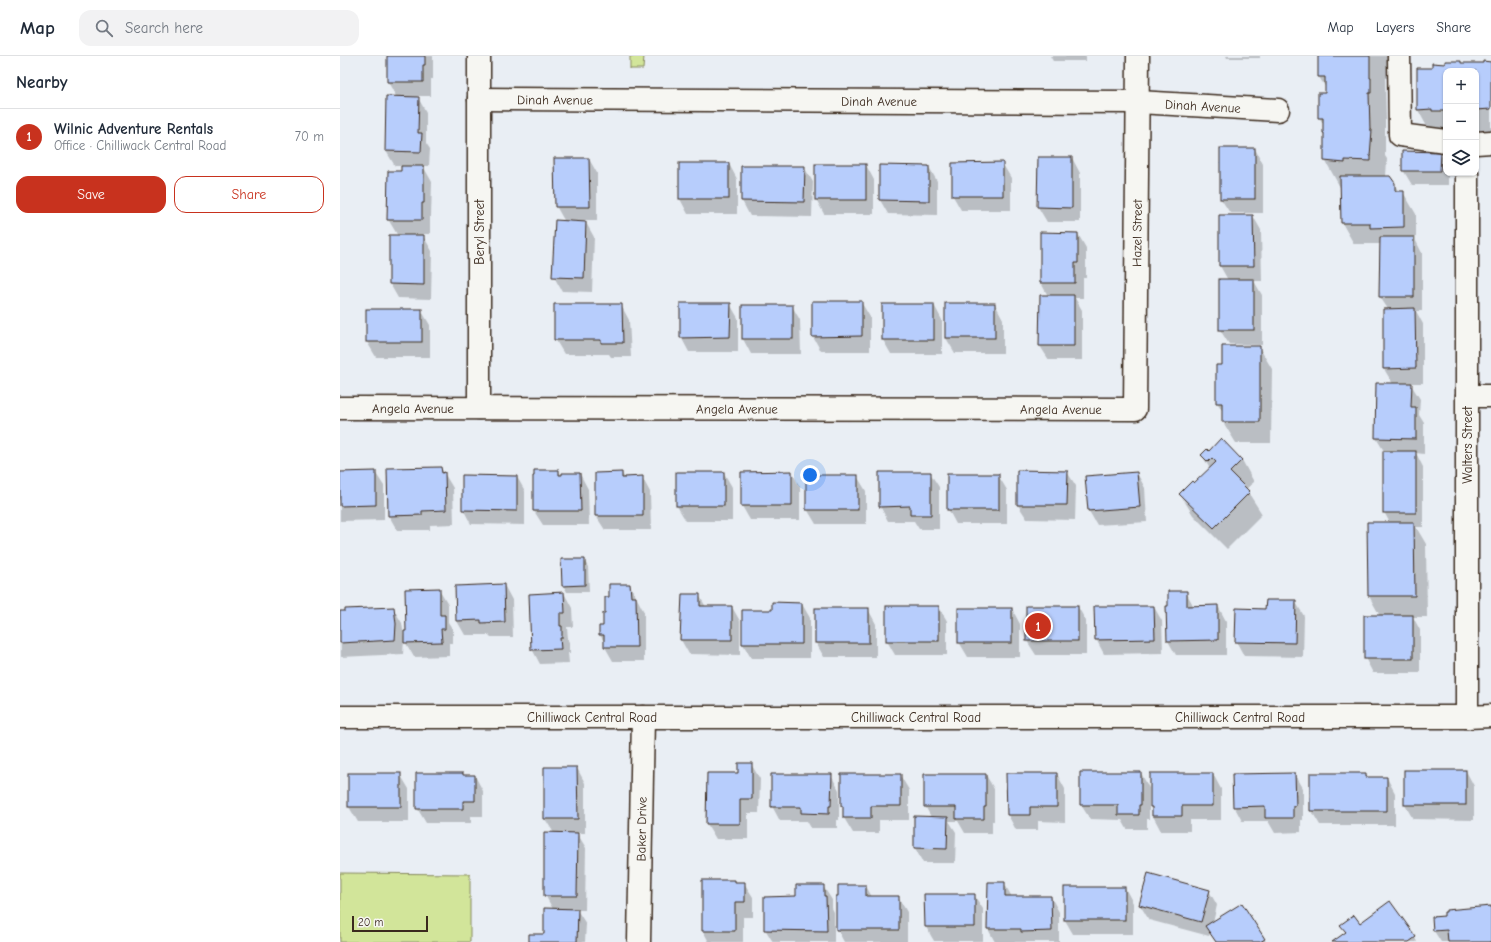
<!DOCTYPE html>
<meta charset="utf-8">
<style>
body{margin:0;font-family:"Comic Neue",sans-serif;background:#f2f2f3;color:#1f2937}
.controls{position:absolute;right:12px;top:12px;display:grid;overflow:hidden;border-radius:8px;box-shadow:0 1px 3px #0004}
.controls button{width:36px;height:36px;display:grid;place-items:center;padding:0;border:0;border-bottom:1px solid #e0e1e3;background:#fff;color:#1f2937;font:20px sans-serif}
.scale{position:absolute;left:12px;bottom:10px;width:76px;box-sizing:border-box;padding-left:4px;border:2px solid #3b2a1e;border-top:0;font-size:11px;line-height:14px;white-space:nowrap;color:#3b2a1e;-webkit-text-stroke:3px #f6f6f2;paint-order:stroke}
.you{position:absolute;left:470px;top:419px;width:14px;height:14px;margin:-10px;border:3px solid #fff;border-radius:50%;background:#1a73e8;box-shadow:0 0 0 6px #1a73e833}
.badge{display:grid;place-items:center;width:26px;height:26px;border-radius:50%;background:#c8321e;color:#fff;font-size:13px;font-weight:700}
.pin{position:absolute;translate:-50% -50%;border:2px solid #fff;box-shadow:0 1px 4px #0006}
.list{margin:0;padding:0;list-style:none}
h2{display:flex;justify-content:space-between;align-items:center;height:52px;margin:0;padding:0 16px;font-size:17px}
h2 small{font-size:13px;font-weight:400;color:#747a83}
.list li{display:grid;grid-template-columns:26px 1fr auto;gap:12px;align-items:center;box-sizing:border-box;height:56px;padding:0 16px;border-top:1px solid #e0e1e3}
.list b{display:block;font-size:15px;white-space:nowrap}
.list p{margin:0;font-size:13px;white-space:nowrap;color:#747a83}
.list em{font-size:13px;font-style:normal;color:#747a83}
.actions{display:flex;gap:8px;padding:12px 16px}
.actions a{flex:1;padding:9px 0;border:1px solid #c8321e;border-radius:12px;text-align:center;font-size:14px;color:#c8321e}
.actions .main{background:#c8321e;color:#fff}
.icon{flex:none;width:22px;height:22px;fill:none;stroke:currentColor;stroke-width:2;stroke-linecap:round;stroke-linejoin:round}
.map{position:relative;flex:none;width:1151px;height:886px;overflow:hidden}
header{display:flex;align-items:center;gap:24px;box-sizing:border-box;height:56px;padding:0 20px;background:#fff;border-bottom:1px solid #e0e1e3}
header strong{font-size:19px}
nav{display:flex;gap:22px;margin-inline-start:auto;font-size:14px}
.search{width:280px;height:36px;background:#f2f2f3;display:flex;align-items:center;gap:10px;box-sizing:border-box;padding:0 14px;border-radius:12px;color:#747a83;font-size:15px}
main{display:flex}
aside{flex:1;background:#fff}
.map>svg:first-child{display:block}
.green{fill:#d2e59a;stroke:#86885c}
.shadow{fill:#0003}
.building{fill:#b7cdfc;stroke:#3b2a1e}
.lines{fill:none;stroke-linecap:round;stroke-linejoin:round}
.minor-casing{stroke:#3b2a1e;stroke-width:25}
.tertiary-casing{stroke:#3b2a1e;stroke-width:25}
.minor{stroke:#f6f6f2;stroke-width:22}
.tertiary{stroke:#f6f6f2;stroke-width:22}
.labels{text-anchor:middle;dominant-baseline:central;stroke-width:3;stroke-linejoin:round;paint-order:stroke}
.street-label{font-size:13px;fill:#3b2a1e;stroke:#f6f6f2}
</style>
<header>
<strong>Map</strong>
<div class="search"><svg class="icon" aria-label="search" viewBox="0 0 24 24"><circle cx="10" cy="10" r="6"/><path d="M15 15l6 6"/></svg>Search here</div>
<nav><a>Map</a><a>Layers</a><a>Share</a></nav>
</header>
<main>
<aside>
<h2>Nearby<small></small></h2>
<ul class="list">
<li><span class="badge">1</span><div><b>Wilnic Adventure Rentals</b><p>Office · Chilliwack Central Road</p></div><em>70 m</em></li>
</ul>
<div class="actions"><a class="main">Save</a><a>Share</a></div>
</aside>
<div class="map">
<svg width="1151" height="886" viewBox="0 0 1151 886">
<rect width="100%" height="100%" fill="#e9eef4"/>
<filter id="ink" filterUnits="userSpaceOnUse"><feTurbulence type="fractalNoise" baseFrequency=".025" numOctaves="2"/><feDisplacementMap in="SourceGraphic" scale="8" xChannelSelector="R" yChannelSelector="G"/><feConvolveMatrix kernelMatrix="1 2 1 2 8 2 1 2 1" color-interpolation-filters="sRGB"/></filter>
<g filter="url(#ink)">
<!-- green -->
<g class="green">
<polygon points="290,0 304,0 303,13 290,13"/>
<polygon points="0,817 130,818 130,886 0,886"/>
</g>
<!-- shadow -->
<g class="shadow">
<polygon points="48,0 93,0 93,23 91,23 91,40 77,40 86,56 86,87 90,93 89,110 83,110 92,126 91,161 90,161 90,178 82,178 92,195 91,243 58,242 50,228 58,180 48,163 62,116 62,110 55,110 46,95 57,42 48,26"/>
<polygon points="710,0 746,0 746,5 713,5"/>
<polygon points="886,0 920,0 920,2 887,2"/>
<polygon points="979,0 1047,0 1047,22 1045,22 1046,64 1045,64 1045,100 1047,103 1046,121 1050,121 1059,136 1063,136 1076,158 1076,185 1082,197 1082,255 1076,255 1083,268 1083,327 1070,327 1080,343 1079,359 1084,367 1084,398 1076,397 1083,411 1083,471 1076,471 1086,488 1087,561 1073,561 1080,574 1080,617 1033,617 1025,602 1040,560 1029,540 1050,467 1044,456 1044,395 1036,382 1037,328 1053,328 1044,313 1048,253 1040,241 1041,188 1014,188 1002,167 1001,133 985,104 985,79 984,76 984,69 979,61 986,38 986,32 979,21"/>
<polygon points="1151,7 1151,75 1136,74 1136,15 1106,15 1106,76 1090,76 1078,54 1078,13 1093,13 1121,8"/>
<polygon points="915,93 923,108 923,157 890,157 881,143"/>
<polygon points="1100,97 1106,107 1106,117 1108,117 1108,129 1072,129 1063,114"/>
<polygon points="699,102 732,102 740,117 740,166 707,166 698,151"/>
<polygon points="249,103 257,117 257,165 245,165 254,181 252,236 222,235 214,221 225,166 216,150"/>
<polygon points="662,107 671,122 671,154 621,154 613,140"/>
<polygon points="340,108 389,108 397,123 397,158 348,158 340,143"/>
<polygon points="526,109 534,124 534,158 484,158 476,143"/>
<polygon points="402,111 464,111 473,126 472,161 410,160 402,145"/>
<polygon points="589,111 597,125 597,159 548,158 540,144"/>
<polygon points="880,160 913,160 921,174 922,225 914,225 922,239 922,289 889,288 880,274 888,224 880,210"/>
<polygon points="738,178 746,192 746,222 743,222 743,242 735,242 742,254 742,304 709,304 700,290 708,240 701,227"/>
<polygon points="521,246 530,261 530,295 481,295 473,281"/>
<polygon points="390,248 398,262 398,296 349,296 341,281"/>
<polygon points="606,248 655,248 663,263 663,297 615,297 606,282"/>
<polygon points="281,249 289,264 291,301 271,301 269,298 224,298 215,283"/>
<polygon points="594,249 602,264 602,298 551,298 543,284"/>
<polygon points="403,250 452,250 460,264 461,298 411,298 403,283"/>
<polygon points="27,254 81,254 90,269 90,301 36,301 27,286"/>
<polygon points="919,291 932,313 931,387 896,387 883,366 883,356 877,346 883,310"/>
<polygon points="869,396 902,404 914,426 906,433 922,458 887,493 853,459 840,438 854,429 870,413 862,399"/>
<polygon points="101,412 113,432 114,468 90,469 90,474 57,474 49,460"/>
<polygon points="219,415 223,423 240,418 248,433 249,469 203,469 194,455"/>
<polygon points="35,416 44,430 44,464 0,465 0,417"/>
<polygon points="452,416 460,431 460,464 410,464 402,450"/>
<polygon points="727,416 736,430 735,464 687,463 678,449"/>
<polygon points="282,417 286,425 302,421 310,436 311,474 265,474 256,460"/>
<polygon points="337,417 384,417 392,431 392,465 346,465 337,450"/>
<polygon points="590,417 599,431 599,473 579,473 574,465 548,465 540,450"/>
<polygon points="797,417 805,432 807,466 757,469 749,455"/>
<polygon points="658,419 667,434 667,468 616,468 608,453"/>
<polygon points="517,420 526,435 526,468 476,468 467,453"/>
<polygon points="177,421 185,435 185,469 131,468 123,453"/>
<polygon points="244,504 248,511 249,536 227,536 223,529"/>
<polygon points="164,529 172,544 173,581 151,581 149,579 125,579 117,565"/>
<polygon points="290,529 304,556 304,605 273,605 265,591 265,587 260,579 260,571 264,571 270,542"/>
<polygon points="99,533 108,548 108,566 113,574 113,587 109,587 109,600 74,601 64,584 63,598 1,601 0,556 53,552 62,567 64,581 65,581 67,576"/>
<polygon points="846,536 854,551 878,550 886,565 886,599 836,599 828,585"/>
<polygon points="224,537 232,552 233,571 227,571 228,583 230,586 230,597 228,597 229,607 200,608 192,593"/>
<polygon points="359,539 366,551 392,551 400,565 400,599 349,598 341,584"/>
<polygon points="955,545 964,560 963,601 904,600 896,585 926,554"/>
<polygon points="462,548 470,562 470,602 411,602 403,588 433,555"/>
<polygon points="599,551 607,565 607,599 555,599 547,585"/>
<polygon points="738,551 746,565 746,599 696,599 687,585"/>
<polygon points="814,551 822,565 823,597 764,598 756,583"/>
<polygon points="528,553 536,568 536,601 484,601 476,587"/>
<polygon points="672,553 680,568 680,601 628,601 619,586"/>
<polygon points="411,708 420,723 419,757 408,757 408,783 376,783 367,768 399,718"/>
<polygon points="237,712 245,727 245,777 237,777 246,792 245,854 237,854 246,868 245,886 190,886 205,879 213,853 205,839 214,777 205,763"/>
<polygon points="1126,715 1134,730 1134,764 1073,763 1065,749"/>
<polygon points="801,717 809,732 809,763 807,763 807,773 787,773 782,764 750,763 741,749"/>
<polygon points="9,718 60,718 69,733 69,766 18,766 9,751"/>
<polygon points="123,718 124,720 135,720 143,735 143,760 131,760 131,767 86,767 77,752"/>
<polygon points="667,718 717,718 725,733 725,766 698,765 698,774 676,774 668,759"/>
<polygon points="873,718 881,733 881,764 850,764 850,775 821,775 813,760 813,754 811,751"/>
<polygon points="955,718 963,732 963,764 961,764 961,776 935,777 928,765 902,765 894,750"/>
<polygon points="1026,718 1028,722 1047,722 1055,737 1055,769 980,769 971,754"/>
<polygon points="491,719 499,734 499,764 497,764 497,772 471,772 467,765 440,765 432,750"/>
<polygon points="560,719 569,734 569,764 539,764 539,777 513,777 504,762 504,754 502,749"/>
<polygon points="646,719 654,733 654,765 652,765 652,777 625,777 618,765 609,765 616,776 615,807 583,807 575,792 575,761 591,761 585,750"/>
<polygon points="395,825 396,827 404,827 413,841 413,861 403,861 403,886 369,886 363,875"/>
<polygon points="664,827 672,841 711,841 719,856 719,886 655,886 648,873 648,841"/>
<polygon points="483,830 492,844 492,852 494,856 494,886 433,886 425,873 457,841"/>
<polygon points="526,830 532,841 558,841 567,856 567,886 504,886 497,873"/>
<polygon points="785,832 793,847 793,878 733,878 725,864"/>
<polygon points="869,835 877,849 873,867 902,848 926,886 876,886 870,876 869,880 809,864 800,849"/>
<polygon points="634,839 643,853 643,885 594,885 586,871"/>
<polygon points="1151,851 1151,886 1101,886 1094,875 1093,862 1105,861"/>
<polygon points="1019,868 1075,882 1077,886 994,886 1006,877 1002,869"/>
</g>
<!-- building -->
<g class="building">
<polygon points="47,0 85,0 85,9 83,9 83,26 47,26"/>
<polygon points="978,0 1030,0 1030,22 1031,22 1031,37 1029,37 1030,74 1032,74 1030,100 1031,100 1031,105 1005,104 1005,107 984,105 984,77 983,77 983,62 978,62 978,37 985,37 985,21 978,21"/>
<polygon points="1105,5 1121,5 1121,7 1143,7 1143,5 1151,6 1151,53 1136,54 1136,15 1106,15 1106,55 1092,55 1092,53 1077,54 1077,12 1092,12 1092,7 1105,8"/>
<polygon points="46,40 79,41 78,77 82,77 81,96 45,95"/>
<rect x="880" y="92" width="35" height="51"/>
<polygon points="1062,95 1101,96 1100,115 1062,115"/>
<polygon points="698,101 732,101 732,152 697,151"/>
<polygon points="214,102 249,102 250,151 215,151"/>
<polygon points="663,106 663,140 612,140 612,107"/>
<rect x="339" y="107" width="50" height="36"/>
<rect x="475" y="108" width="51" height="36"/>
<polygon points="539,109 589,110 589,145 539,144"/>
<polygon points="61,110 84,110 84,147 82,147 82,164 47,164 48,115 61,115"/>
<polygon points="401,110 465,110 464,146 401,145"/>
<polygon points="1000,120 1050,120 1055,127 1055,135 1064,135 1064,171 1030,172 1030,167 1001,167"/>
<polygon points="879,159 913,159 914,210 879,210"/>
<polygon points="215,164 246,166 244,222 212,221"/>
<polygon points="700,176 738,177 738,207 735,207 735,227 700,227"/>
<polygon points="49,179 84,179 84,229 49,228"/>
<polygon points="1040,181 1074,181 1074,241 1039,241"/>
<rect x="879" y="223" width="35" height="51"/>
<polygon points="700,239 734,239 734,290 699,290"/>
<polygon points="472,245 522,245 522,280 472,281"/>
<polygon points="340,247 391,247 390,281 340,282"/>
<rect x="605" y="247" width="50" height="35"/>
<polygon points="214,248 282,248 283,287 261,287 261,284 214,284"/>
<rect x="542" y="248" width="52" height="36"/>
<rect x="402" y="249" width="51" height="34"/>
<polygon points="1075,252 1076,312 1043,313 1043,253"/>
<rect x="26" y="253" width="56" height="33"/>
<polygon points="882,290 920,290 920,366 882,366 882,347 876,347 876,309 882,309"/>
<polygon points="1036,327 1072,327 1071,351 1076,351 1076,383 1035,382"/>
<polygon points="881,382 902,404 890,416 910,436 874,472 839,438 852,425 854,427 876,406 872,402 868,406 861,399 867,393 869,395"/>
<rect x="1043" y="395" width="33" height="62"/>
<polygon points="101,411 102,417 105,416 106,454 82,455 82,459 48,460 47,412"/>
<polygon points="194,414 219,414 219,419 222,419 222,417 240,417 241,455 193,455 193,420 194,420"/>
<polygon points="677,414 728,415 727,449 677,449"/>
<polygon points="36,415 36,449 0,450 0,416"/>
<polygon points="452,415 452,450 401,450 401,416"/>
<polygon points="282,416 282,422 285,422 285,421 303,420 303,460 255,460 255,417"/>
<rect x="336" y="416" width="48" height="34"/>
<polygon points="539,416 591,416 591,459 570,459 570,450 539,451"/>
<polygon points="797,416 800,451 748,455 745,420"/>
<rect x="607" y="418" width="52" height="36"/>
<polygon points="122,419 177,420 177,455 122,454"/>
<rect x="466" y="419" width="52" height="35"/>
<polygon points="1027,466 1074,466 1075,540 1028,540"/>
<polygon points="221,503 245,503 245,529 222,530"/>
<polygon points="164,528 165,566 141,567 141,564 116,565 115,530"/>
<polygon points="269,528 290,528 291,541 296,541 297,591 264,591 264,579 259,579 259,570 263,570 263,557 265,557 265,541 269,541"/>
<polygon points="100,532 100,559 105,559 105,573 101,573 102,586 64,587 64,575 66,575 65,533"/>
<polygon points="828,535 847,535 847,550 878,549 878,584 827,585 826,550 828,550"/>
<polygon points="224,536 225,557 220,557 220,570 222,570 222,582 220,582 221,593 191,594 189,538"/>
<polygon points="342,538 360,538 360,550 392,550 392,584 340,584"/>
<polygon points="926,544 956,544 955,587 895,586 896,552 925,553"/>
<polygon points="432,546 462,547 462,588 402,588 402,554 432,554"/>
<rect x="546" y="550" width="53" height="35"/>
<rect x="686" y="550" width="52" height="35"/>
<polygon points="754,550 814,550 815,583 755,584"/>
<polygon points="54,551 56,568 55,584 0,587 0,555 5,555 5,553"/>
<rect x="475" y="552" width="54" height="35"/>
<rect x="618" y="552" width="54" height="35"/>
<rect x="1024" y="559" width="49" height="44"/>
<polygon points="398,707 412,707 412,743 400,743 400,768 366,768 367,717 398,717"/>
<polygon points="204,711 237,711 238,763 204,763"/>
<rect x="1064" y="714" width="62" height="35"/>
<polygon points="740,716 801,716 801,749 799,749 799,759 778,759 778,749 740,749"/>
<rect x="8" y="717" width="53" height="34"/>
<polygon points="76,717 123,717 123,719 135,719 135,745 123,745 123,753 76,753"/>
<polygon points="666,717 717,717 717,751 690,751 690,759 667,759"/>
<polygon points="810,717 873,717 873,750 842,750 842,760 812,760 812,751 810,751"/>
<polygon points="955,717 956,750 953,750 953,762 925,762 925,750 893,751 892,718"/>
<polygon points="970,717 1026,717 1026,721 1047,721 1047,755 970,755"/>
<polygon points="431,718 492,718 491,750 489,750 489,758 461,757 461,751 431,751"/>
<polygon points="501,718 561,718 561,750 531,750 531,762 503,762 503,750 501,750"/>
<polygon points="584,718 646,718 646,751 644,751 644,763 616,763 616,751 584,751"/>
<polygon points="574,760 608,761 607,793 574,792"/>
<polygon points="204,776 238,777 237,840 204,840"/>
<polygon points="808,817 870,834 861,866 799,849"/>
<polygon points="362,824 395,824 395,826 405,826 405,846 395,846 395,875 362,875"/>
<polygon points="648,826 665,826 665,840 711,840 712,875 681,876 681,873 647,873"/>
<polygon points="456,829 484,829 484,840 486,840 487,875 424,874 424,841 456,840"/>
<polygon points="498,829 526,829 526,840 559,840 559,874 496,874 496,840 498,840"/>
<rect x="724" y="831" width="61" height="33"/>
<polygon points="584,838 635,838 635,871 585,871"/>
<polygon points="1050,845 1076,881 1069,886 992,886 1006,876 1000,869 1014,859 1020,867"/>
<polygon points="902,847 925,883 920,886 876,886 865,870"/>
<polygon points="1151,850 1151,886 1108,886 1107,874 1093,875 1092,861 1104,860 1104,856 1106,856 1106,854"/>
<polygon points="204,852 238,853 237,886 189,886 189,878 204,878"/>
</g>
<g class="lines">
<!-- minor casing -->
<g class="minor-casing">
<g id="minor">
<polyline points="139,0 139,352"/>
<polyline points="1059,0 1060,79 1106,85"/>
<path id="s1" d="M139 43 798 46 938 54"/>
<polyline points="1136,87 1151,86"/>
<polyline points="1127,340 1151,340"/>
<path id="s2" d="M0 352 795 353 798 0"/>
<polyline points="1127,661 1127,117"/>
<path id="s3" d="M299 886 303 661"/>
</g>
</g>
<!-- tertiary casing -->
<g class="tertiary-casing">
<g id="tertiary">
<path id="s4" d="M0 661H1127L1151 660"/>
</g>
</g>
<!-- minor -->
<use href="#minor" class="minor"/>
<!-- tertiary -->
<use href="#tertiary" class="tertiary"/>
</g>
</g>
<g class="labels">
<!-- street labels -->
<g class="street-label">
<text stroke="none"><textPath href="#s1" startOffset="76">Dinah Avenue</textPath></text>
<text stroke="none"><textPath href="#s1" startOffset="400">Dinah Avenue</textPath></text>
<text stroke="none"><textPath href="#s1" startOffset="724">Dinah Avenue</textPath></text>
<text transform="translate(139 176) rotate(-90)">Beryl Street</text>
<text stroke="none"><textPath href="#s2" startOffset="971">Hazel Street</textPath></text>
<text stroke="none"><textPath href="#s2" startOffset="73">Angela Avenue</textPath></text>
<text stroke="none"><textPath href="#s2" startOffset="397">Angela Avenue</textPath></text>
<text stroke="none"><textPath href="#s2" startOffset="721">Angela Avenue</textPath></text>
<text transform="translate(1127 389) rotate(-90)">Walters Street</text>
<text stroke="none"><textPath href="#s4" startOffset="252">Chilliwack Central Road</textPath></text>
<text stroke="none"><textPath href="#s4" startOffset="576">Chilliwack Central Road</textPath></text>
<text stroke="none"><textPath href="#s4" startOffset="900">Chilliwack Central Road</textPath></text>
<text stroke="none"><textPath href="#s3" startOffset="113">Baker Drive</textPath></text>
</g>
</g>
</svg>
<div class="controls">
<button>+</button>
<button>−</button>
<button><svg class="icon" aria-label="layers" viewBox="0 0 24 24"><path d="M12 4l9 5-9 5-9-5zM3 14l9 5 9-5"/></svg></button>
</div>
<div class="scale">20 m</div>
<div class="you"></div>
<div class="pin badge" style="left:698px;top:570px">1</div>
</div>
</main>
